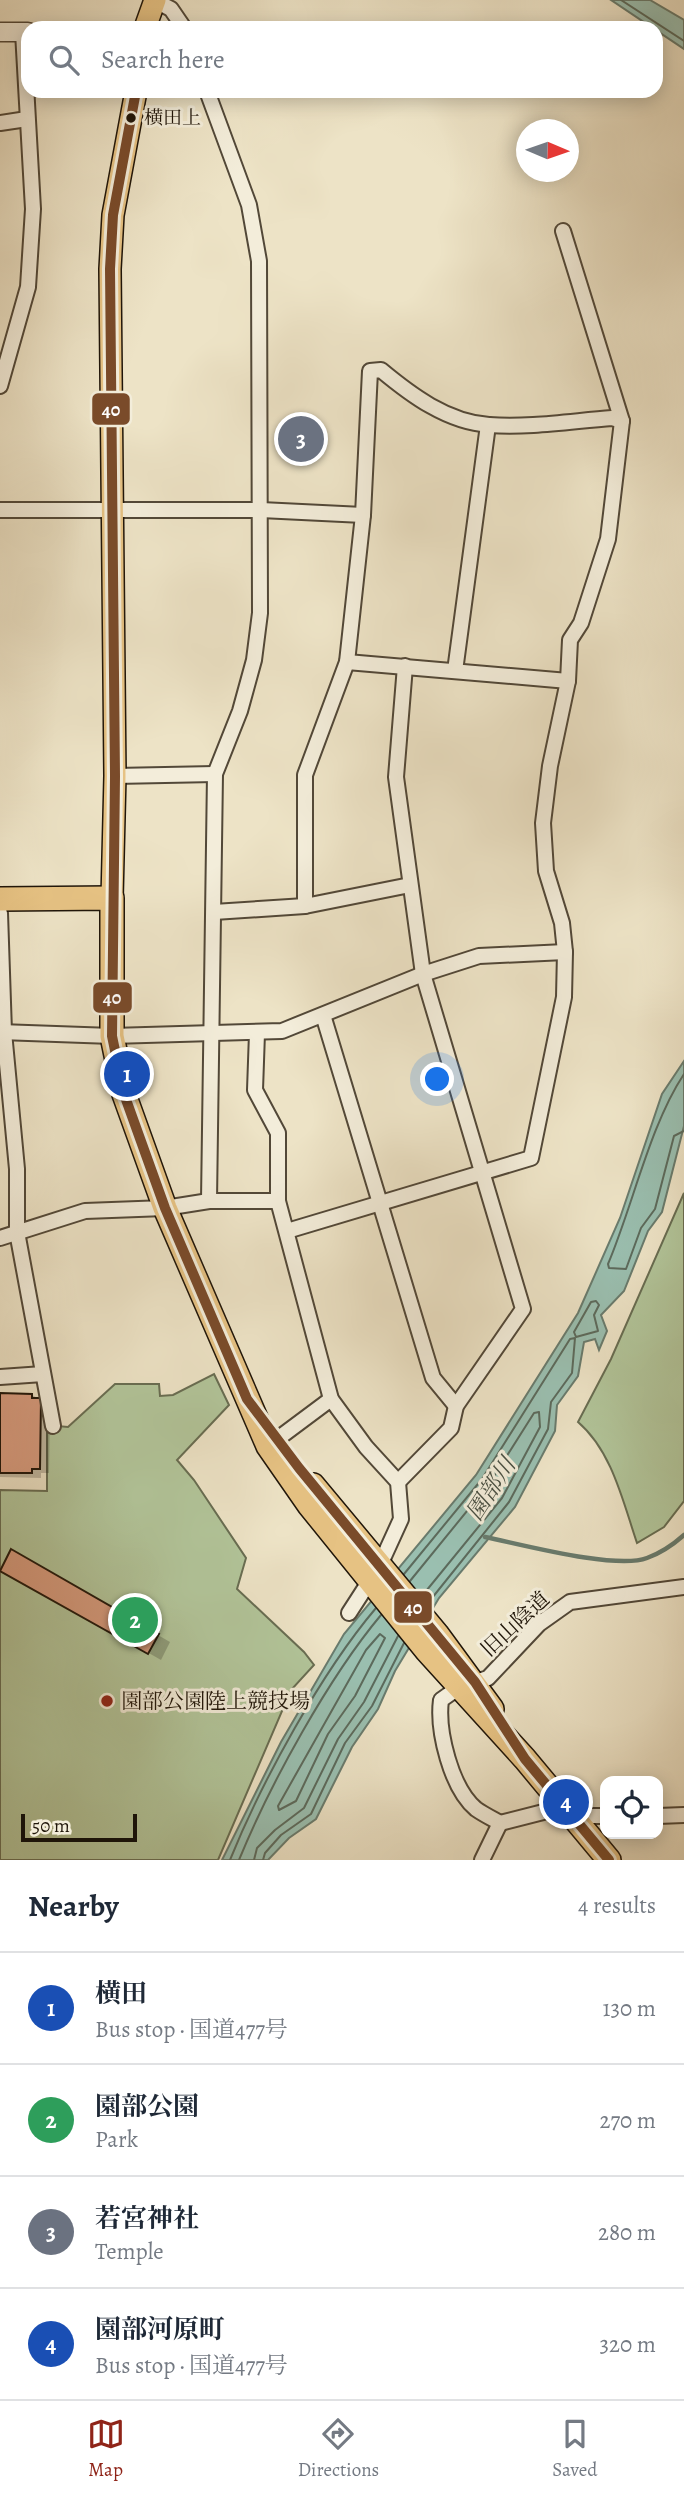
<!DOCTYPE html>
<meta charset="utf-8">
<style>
body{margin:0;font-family:Alegreya,"Noto Serif JP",serif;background:#f2f2f3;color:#1f2937}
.controls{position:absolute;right:21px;bottom:21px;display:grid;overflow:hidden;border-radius:14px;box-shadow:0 4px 18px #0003}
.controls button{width:63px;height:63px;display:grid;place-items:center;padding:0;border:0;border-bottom:2px solid #e0e1e3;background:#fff;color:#1f2937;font:35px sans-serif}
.compass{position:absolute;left:516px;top:119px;width:63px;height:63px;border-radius:50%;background:#fff;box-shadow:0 4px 18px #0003;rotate:92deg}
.scale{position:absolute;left:21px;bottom:18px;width:116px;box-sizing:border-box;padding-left:7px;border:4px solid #1f1509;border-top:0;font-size:19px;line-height:24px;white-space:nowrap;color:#1f1509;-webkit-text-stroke:5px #f3edda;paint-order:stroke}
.you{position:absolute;left:438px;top:1080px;width:24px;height:24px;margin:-18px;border:5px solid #fff;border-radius:50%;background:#1a73e8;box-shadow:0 0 0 10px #1a73e833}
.badge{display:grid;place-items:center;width:46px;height:46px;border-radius:50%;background:#8f2418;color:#fff;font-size:23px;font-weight:700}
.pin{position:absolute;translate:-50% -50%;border:4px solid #fff;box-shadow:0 2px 7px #0006}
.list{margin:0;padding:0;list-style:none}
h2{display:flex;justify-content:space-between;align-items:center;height:91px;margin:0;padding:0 28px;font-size:30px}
h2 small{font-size:23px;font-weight:400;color:#747a83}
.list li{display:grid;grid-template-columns:46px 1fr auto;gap:21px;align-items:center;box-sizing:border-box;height:112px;padding:0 28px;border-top:2px solid #e0e1e3}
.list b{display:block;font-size:26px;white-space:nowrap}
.list p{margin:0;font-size:23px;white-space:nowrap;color:#747a83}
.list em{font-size:23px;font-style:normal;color:#747a83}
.icon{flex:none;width:38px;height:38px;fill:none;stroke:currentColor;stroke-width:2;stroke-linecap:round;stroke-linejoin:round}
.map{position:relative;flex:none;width:684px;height:1860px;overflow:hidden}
.search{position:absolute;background:#fff;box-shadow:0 4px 18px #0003;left:21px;right:21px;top:21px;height:77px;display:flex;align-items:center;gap:18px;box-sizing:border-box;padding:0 24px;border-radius:21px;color:#747a83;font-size:26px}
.sheet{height:539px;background:#fff}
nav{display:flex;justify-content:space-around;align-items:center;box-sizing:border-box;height:98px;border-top:2px solid #e0e1e3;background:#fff;font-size:19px;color:#747a83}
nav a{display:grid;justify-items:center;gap:4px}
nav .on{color:#8f2418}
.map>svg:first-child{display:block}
.green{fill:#b2c59a;stroke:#686d52;stroke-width:2}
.water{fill:#9abfb0;stroke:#697b6d;stroke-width:2}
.shadow{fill:#0003}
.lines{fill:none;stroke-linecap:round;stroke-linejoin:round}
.shore{stroke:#5c6a5c;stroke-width:2}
.stream{stroke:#697b6d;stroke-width:4.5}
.building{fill:#d79b7e;stroke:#1f1509;stroke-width:2}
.minor-casing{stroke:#524838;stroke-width:18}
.tertiary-casing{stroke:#524838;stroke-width:21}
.primary-casing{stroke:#1f1509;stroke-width:24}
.trunk-casing{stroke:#1f1509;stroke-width:26}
.minor{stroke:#f3edda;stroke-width:14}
.tertiary{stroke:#f3edda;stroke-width:18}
.primary{stroke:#e6c283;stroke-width:21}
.trunk{stroke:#e6c283;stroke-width:23}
.bus-1-casing{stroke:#f3edda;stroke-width:16}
.bus-1{stroke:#7a4b2a;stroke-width:10}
.bus-dot{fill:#1f1509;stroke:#f3edda;stroke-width:2.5}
.poi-dot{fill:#8f2418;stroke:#f3edda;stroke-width:2.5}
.labels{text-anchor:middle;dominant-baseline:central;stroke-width:6;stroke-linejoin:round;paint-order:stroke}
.bus-label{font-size:19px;fill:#1f1509;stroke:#f3edda;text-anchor:start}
.street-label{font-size:21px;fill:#1f1509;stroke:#f3edda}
.poi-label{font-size:21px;fill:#1f1509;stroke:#f3edda;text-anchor:start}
.water-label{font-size:23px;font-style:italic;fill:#4a5043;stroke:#f3edda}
.line-badge{stroke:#f3edda;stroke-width:2.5}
.badge-label{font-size:19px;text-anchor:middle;font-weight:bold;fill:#fff}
</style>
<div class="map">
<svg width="684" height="1860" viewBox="0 0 684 1860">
<rect width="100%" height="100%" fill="#ede3c6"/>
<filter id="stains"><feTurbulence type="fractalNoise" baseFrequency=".00286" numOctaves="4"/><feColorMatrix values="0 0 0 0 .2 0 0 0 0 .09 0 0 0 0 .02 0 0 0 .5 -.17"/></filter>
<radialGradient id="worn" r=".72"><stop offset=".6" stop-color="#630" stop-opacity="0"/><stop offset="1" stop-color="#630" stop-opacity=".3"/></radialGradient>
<!-- green -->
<g class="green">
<path d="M684 1193V1501L664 1527 637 1543C623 1502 612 1451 578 1422L611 1359Z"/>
<polygon points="214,1374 229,1405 177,1460 194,1480 246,1558 237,1589 304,1652 314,1665 291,1690 218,1860 0,1860 0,1490 47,1491 47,1425 68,1427 115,1384 159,1384 160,1396 173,1395"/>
</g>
<!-- water -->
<g class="water">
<polygon points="611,0 650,0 684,20 684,49"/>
<polygon points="684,1061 684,1126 662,1212 648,1231 624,1291 601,1315 607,1331 599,1350 595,1339 584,1342 578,1376 557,1405 555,1431 515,1507 439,1598 395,1671 378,1709 352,1747 316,1819 289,1838 268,1860 222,1860 281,1742 344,1634 476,1475 578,1313 620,1218 662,1094"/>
</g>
<!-- shadow -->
<g class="shadow">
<polygon points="0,1395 32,1395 50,1405 49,1473 41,1473 41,1478 0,1477"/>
<polygon points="12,1551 170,1642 161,1660 2,1569"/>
</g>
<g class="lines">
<!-- shore -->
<g class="shore">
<polyline points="621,0 684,41"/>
<path d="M684 1074C650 1125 633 1205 608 1264L609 1268 626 1269 641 1228 655 1209 674 1136 684 1131"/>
<polygon points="596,1301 599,1305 594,1315 598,1331 576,1337 574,1332 591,1302"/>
<polyline points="404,1574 482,1479 570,1339 575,1338 572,1373 551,1402 548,1429 509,1502 428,1603"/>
<polyline points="410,1581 489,1484 534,1413 539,1412 540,1427 502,1498 422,1596"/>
<polygon points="380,1634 385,1638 355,1696 328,1734 296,1801 279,1810 278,1806 366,1650"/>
<path d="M230 1860C262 1781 321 1673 376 1608"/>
<path d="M239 1860C270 1784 329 1677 381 1615"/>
<polyline points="254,1860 257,1848 275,1830 304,1808 338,1739 364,1702 398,1636"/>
<polyline points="263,1860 265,1853 281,1835 311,1814 345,1743 372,1706 404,1643"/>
</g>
<!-- stream -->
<path class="stream" d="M485 1537C520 1544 616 1570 647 1558 661 1553 674 1544 684 1535"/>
</g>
<!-- building -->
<g class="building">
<polygon points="0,1393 32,1394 32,1398 41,1398 40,1469 32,1469 32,1473 0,1473"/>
<polygon points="11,1549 159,1634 148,1654 0,1571"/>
</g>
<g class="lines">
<!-- minor casing -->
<g class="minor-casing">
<g id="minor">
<polyline points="154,0 171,9 184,28"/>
<polyline points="207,91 249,205 259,261 260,613 254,660 240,711 215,774 209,1201"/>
<polyline points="0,123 27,119"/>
<polyline points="0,386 28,287 33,209 23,32"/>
<polyline points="0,510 261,510 363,515"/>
<polyline points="347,662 568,681"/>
<polyline points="455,671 488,425"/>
<polyline points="115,776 215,774"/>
<path d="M305 906V775L347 662 363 515 370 371 381 370C411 395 447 422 489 425 529 428 572 421 612 418L622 421"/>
<polyline points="214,912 305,906 410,885"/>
<polyline points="0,913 4,1032 17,1169 17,1232 53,1426"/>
<polyline points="323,1015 433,1378 456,1406"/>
<polyline points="0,1032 112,1036 282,1031 423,974 479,956 565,952"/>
<polyline points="257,1033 255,1090 278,1133 278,1201 331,1399 366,1447 398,1482 401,1519 380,1565 349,1613"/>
<polyline points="287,1231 531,1158 564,997 565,952 562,923 546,871 543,823 550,766 568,681 570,640 581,623 608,539 622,421 563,231"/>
<polyline points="0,1238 85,1211 165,1208 209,1201 278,1201"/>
<polyline points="0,1377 43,1374"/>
<polyline points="268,1446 331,1399"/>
<polyline points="398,1482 451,1428 456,1406 523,1309 423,974 396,777 405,666"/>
<polyline points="571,1816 605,1816"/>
<polyline points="658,1816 684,1815"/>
<path d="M500 1823C493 1819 483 1814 476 1809 451 1788 437 1731 441 1700L458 1688 488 1678 539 1624 570 1602 684 1587"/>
<polyline points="500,1823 563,1807"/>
<polyline points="482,1860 500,1823"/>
</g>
</g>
<!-- tertiary casing -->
<g class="tertiary-casing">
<polyline id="tertiary" points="0,32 28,32"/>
</g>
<!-- primary casing -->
<g class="primary-casing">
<g id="primary">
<polyline points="145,28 155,0"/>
<polyline points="112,898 115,776 110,269 113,215 136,91"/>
</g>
</g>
<!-- trunk casing -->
<g class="trunk-casing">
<g id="trunk">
<polyline points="0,899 112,898 112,1036 124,1094 165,1208 268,1446 309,1505 427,1651 525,1759 609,1860"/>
<polyline points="313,1485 437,1634 492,1709"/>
</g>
</g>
<!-- minor -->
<use href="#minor" class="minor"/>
<!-- tertiary -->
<use href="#tertiary" class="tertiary"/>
<!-- primary -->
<use href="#primary" class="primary"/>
<!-- trunk -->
<use href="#trunk" class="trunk"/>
<!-- bus-1 casing -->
<g class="bus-1-casing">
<polyline id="bus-1" points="136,91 113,215 110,269 115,776 112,1036 124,1094 165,1208 247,1399 299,1468 475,1682 525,1759 609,1860"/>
</g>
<!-- bus-1 -->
<use href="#bus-1" class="bus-1"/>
</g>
<!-- markers -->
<circle class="bus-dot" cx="131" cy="118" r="6"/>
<circle class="poi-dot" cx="107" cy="1701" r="7"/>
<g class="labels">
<!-- bus labels -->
<g class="bus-label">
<text x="144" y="118">横田上</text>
</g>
<!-- street labels -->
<g class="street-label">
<text transform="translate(515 1624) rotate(-43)">旧山陰道</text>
</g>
<!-- poi labels -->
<g class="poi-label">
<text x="121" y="1701">園部公園陸上競技場</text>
</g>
<!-- water labels -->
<g class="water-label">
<text transform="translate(491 1489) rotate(-57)">園部川</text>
</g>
</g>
<g class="line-badge">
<rect x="91" y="392" width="40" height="34" rx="7" fill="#7a4b2a"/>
<rect x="92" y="981" width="41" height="33" rx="7" fill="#7a4b2a"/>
<rect x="393" y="1590" width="40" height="34" rx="7" fill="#7a4b2a"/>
</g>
<g class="badge-label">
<text x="111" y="416">40</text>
<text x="112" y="1004">40</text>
<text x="413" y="1614">40</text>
</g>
<rect width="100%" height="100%" filter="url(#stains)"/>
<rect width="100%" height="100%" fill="url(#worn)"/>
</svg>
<div class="controls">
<button><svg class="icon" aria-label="locate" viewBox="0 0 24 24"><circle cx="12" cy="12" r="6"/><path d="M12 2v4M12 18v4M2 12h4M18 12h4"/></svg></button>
</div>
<svg class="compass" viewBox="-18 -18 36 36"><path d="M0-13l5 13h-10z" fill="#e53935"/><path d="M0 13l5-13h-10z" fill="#747a83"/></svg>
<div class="scale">50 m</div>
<div class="you"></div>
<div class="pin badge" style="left:127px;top:1074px;background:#1a4fb4">1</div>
<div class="pin badge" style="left:135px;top:1620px;background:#2e9e5b">2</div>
<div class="pin badge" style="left:301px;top:439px;background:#6b7280">3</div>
<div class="pin badge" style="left:566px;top:1802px;background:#1a4fb4">4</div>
<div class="search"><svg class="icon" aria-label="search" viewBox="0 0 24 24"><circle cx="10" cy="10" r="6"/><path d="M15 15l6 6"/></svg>Search here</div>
</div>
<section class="sheet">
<h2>Nearby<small>4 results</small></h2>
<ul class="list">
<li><span class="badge" style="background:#1a4fb4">1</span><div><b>横田</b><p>Bus stop · 国道477号</p></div><em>130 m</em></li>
<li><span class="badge" style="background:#2e9e5b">2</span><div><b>園部公園</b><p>Park</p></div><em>270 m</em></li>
<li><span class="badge" style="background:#6b7280">3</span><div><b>若宮神社</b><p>Temple</p></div><em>280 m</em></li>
<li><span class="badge" style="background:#1a4fb4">4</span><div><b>園部河原町</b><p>Bus stop · 国道477号</p></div><em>320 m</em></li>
</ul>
</section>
<nav>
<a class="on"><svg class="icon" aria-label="map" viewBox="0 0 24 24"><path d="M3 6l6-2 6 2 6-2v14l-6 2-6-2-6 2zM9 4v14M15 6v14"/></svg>Map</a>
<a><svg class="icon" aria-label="directions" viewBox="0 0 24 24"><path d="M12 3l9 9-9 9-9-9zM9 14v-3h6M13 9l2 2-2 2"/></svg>Directions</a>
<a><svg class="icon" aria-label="saved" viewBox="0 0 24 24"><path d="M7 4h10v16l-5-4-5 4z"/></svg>Saved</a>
</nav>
